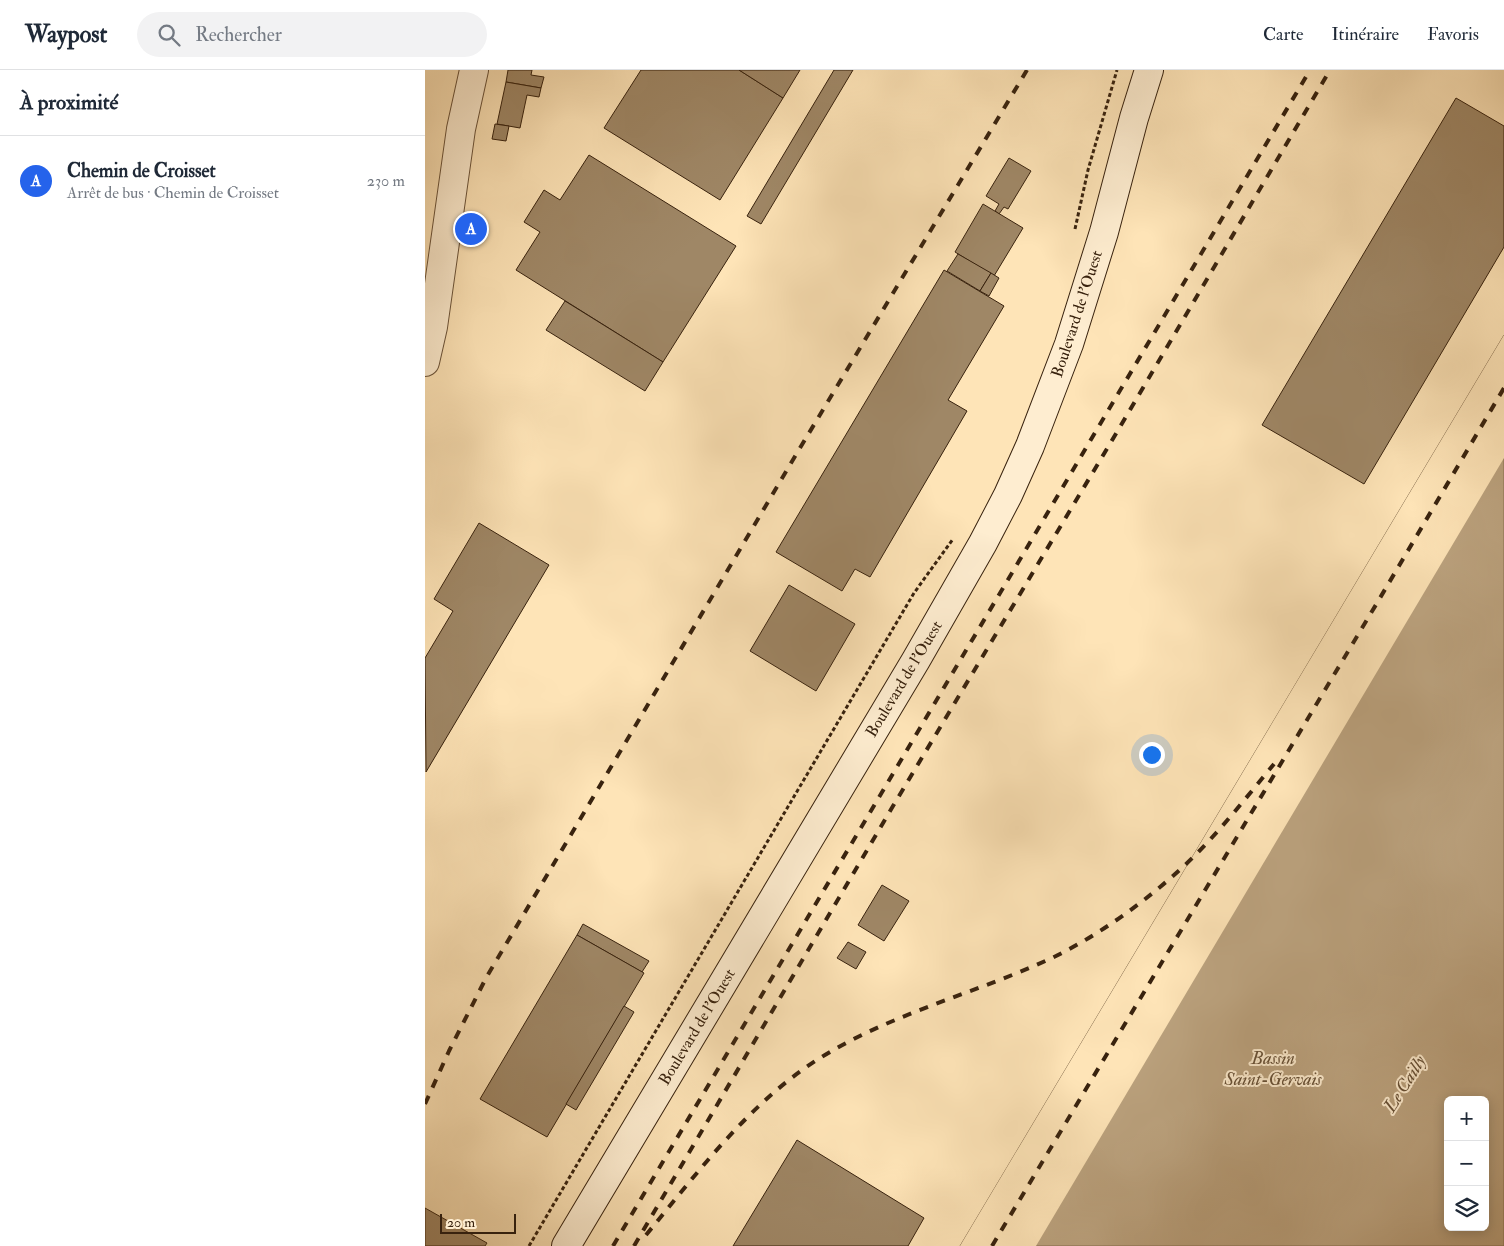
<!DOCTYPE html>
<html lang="fr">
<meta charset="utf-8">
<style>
body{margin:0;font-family:"IM FELL Double Pica",serif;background:#f2f2f3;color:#1f2937}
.controls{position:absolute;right:15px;bottom:15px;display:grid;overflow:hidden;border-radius:8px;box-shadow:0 2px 12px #0003}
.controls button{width:45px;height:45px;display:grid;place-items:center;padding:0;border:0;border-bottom:1px solid #e0e1e3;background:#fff;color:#1f2937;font:25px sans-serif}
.scale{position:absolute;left:15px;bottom:12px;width:76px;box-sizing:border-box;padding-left:5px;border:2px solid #38220e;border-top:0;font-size:14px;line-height:18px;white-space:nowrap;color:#38220e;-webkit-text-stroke:4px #feedd0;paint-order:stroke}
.you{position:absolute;left:726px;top:684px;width:18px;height:18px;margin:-12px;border:4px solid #fff;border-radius:50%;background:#1a73e8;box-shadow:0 0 0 8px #1a73e833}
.badge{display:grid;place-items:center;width:32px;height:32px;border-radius:50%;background:#2563eb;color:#fff;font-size:16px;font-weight:700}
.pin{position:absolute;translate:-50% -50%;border:2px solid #fff;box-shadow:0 1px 5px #0006}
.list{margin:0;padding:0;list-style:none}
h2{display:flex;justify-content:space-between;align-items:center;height:65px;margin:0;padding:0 20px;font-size:21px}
h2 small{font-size:16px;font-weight:400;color:#747a83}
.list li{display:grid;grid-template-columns:32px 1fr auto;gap:15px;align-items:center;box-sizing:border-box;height:90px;padding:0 20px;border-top:1px solid #e0e1e3}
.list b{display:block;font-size:19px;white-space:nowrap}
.list p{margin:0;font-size:16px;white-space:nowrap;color:#747a83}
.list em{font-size:16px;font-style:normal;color:#747a83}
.icon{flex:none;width:28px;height:28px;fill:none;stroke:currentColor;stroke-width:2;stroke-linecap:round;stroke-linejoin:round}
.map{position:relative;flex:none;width:1079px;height:1176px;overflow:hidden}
header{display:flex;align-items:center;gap:30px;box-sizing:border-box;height:70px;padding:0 25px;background:#fff;border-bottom:1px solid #e0e1e3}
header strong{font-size:24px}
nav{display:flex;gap:28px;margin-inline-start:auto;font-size:18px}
.search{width:350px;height:45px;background:#f2f2f3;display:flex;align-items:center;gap:12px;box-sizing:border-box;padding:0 18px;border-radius:28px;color:#747a83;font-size:19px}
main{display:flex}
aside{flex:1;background:#fff}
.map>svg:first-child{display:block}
.water{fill:#bba27e;stroke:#876f51;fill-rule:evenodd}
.pier{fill:#fee4b7}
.building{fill:#9f8766;stroke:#38220e}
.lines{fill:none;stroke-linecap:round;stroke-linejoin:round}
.tertiary-casing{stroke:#6a5238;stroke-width:30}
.secondary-casing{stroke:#38220e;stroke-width:30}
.path{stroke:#38220e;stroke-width:3;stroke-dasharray:4 2.5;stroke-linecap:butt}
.tertiary{stroke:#feedd0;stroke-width:28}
.secondary{stroke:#feedd0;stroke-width:28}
.rail{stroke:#38220e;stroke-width:4;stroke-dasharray:9 9;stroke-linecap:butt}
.labels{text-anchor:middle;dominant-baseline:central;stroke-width:4;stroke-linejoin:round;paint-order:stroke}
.street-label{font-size:16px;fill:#38220e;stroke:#feedd0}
.water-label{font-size:18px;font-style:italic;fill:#664f35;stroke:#feedd0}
</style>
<header>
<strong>Waypost</strong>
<div class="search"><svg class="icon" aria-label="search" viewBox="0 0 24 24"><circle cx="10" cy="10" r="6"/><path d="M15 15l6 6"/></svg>Rechercher</div>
<nav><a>Carte</a><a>Itinéraire</a><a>Favoris</a></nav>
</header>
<main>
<aside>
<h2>À proximité<small></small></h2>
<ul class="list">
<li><span class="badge">A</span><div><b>Chemin de Croisset</b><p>Arrêt de bus · Chemin de Croisset</p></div><em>230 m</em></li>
</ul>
</aside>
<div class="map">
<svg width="1079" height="1176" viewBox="0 0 1079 1176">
<rect width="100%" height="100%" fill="#fee4b7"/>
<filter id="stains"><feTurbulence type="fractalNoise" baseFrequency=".004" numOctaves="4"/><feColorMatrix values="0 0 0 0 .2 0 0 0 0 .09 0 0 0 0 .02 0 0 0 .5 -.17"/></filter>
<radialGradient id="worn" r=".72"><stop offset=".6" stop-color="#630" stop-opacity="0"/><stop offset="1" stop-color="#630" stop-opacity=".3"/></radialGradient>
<!-- water -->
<path class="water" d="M1079 265V1176H535ZM1023 1030H1060V1157H1023Z"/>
<!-- pier -->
<polygon class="pier" points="1079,265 1079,388 611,1176 535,1176"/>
<!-- building -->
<g class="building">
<polygon points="83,0 107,0 106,5 119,7 116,18 81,12"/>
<polygon points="216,0 314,0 358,28 295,130 179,58"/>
<polygon points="314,0 375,0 358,28"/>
<polygon points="409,0 428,0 336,154 322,146"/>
<polygon points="81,12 116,18 114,27 102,25 95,58 72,54"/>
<polygon points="1031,28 1079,56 1079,177 939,414 837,355"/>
<polygon points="70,54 84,56 81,71 67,69"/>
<polygon points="164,85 311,176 238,292 91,200 115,162 99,152 119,120 135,130"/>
<polygon points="584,88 606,101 583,139 579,137 574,144 570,141 574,134 561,126"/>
<polygon points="558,134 598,158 569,206 530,182"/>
<polygon points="533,184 566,203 555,221 522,201"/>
<polygon points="519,200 579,236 523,330 542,341 445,507 430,499 417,521 351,482"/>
<polygon points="566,203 574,208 564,226 555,221"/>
<polygon points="140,231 238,292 220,321 121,260"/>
<polygon points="54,453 124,495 1,702 0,588 28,541 9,529"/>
<polygon points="364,515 430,554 391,621 325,581"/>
<polygon points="457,815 484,831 459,871 433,855"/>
<polygon points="158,854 224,891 217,902 152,865"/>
<polygon points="152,865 219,903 122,1067 55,1029"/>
<polygon points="423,872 441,882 431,899 412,888"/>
<polygon points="199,936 209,942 151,1040 141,1034"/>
<polygon points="372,1070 499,1148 483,1176 308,1176"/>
<polygon points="0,1138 62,1173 60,1176 0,1176"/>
</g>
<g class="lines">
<!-- tertiary casing -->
<g class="tertiary-casing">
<polyline id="tertiary" points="0,292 8,257 36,59 49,0"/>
</g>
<!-- secondary casing -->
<g class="secondary-casing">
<polyline id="secondary" points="141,1176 491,590 558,473 583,425 605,376 644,274 679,162 709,48 724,0"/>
</g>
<!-- path -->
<g class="path">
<polyline points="650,159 663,100 692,0"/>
<polyline points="104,1176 489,523 528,469"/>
</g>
<!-- tertiary -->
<use href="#tertiary" class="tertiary"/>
<!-- secondary -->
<use href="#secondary" class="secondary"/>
<!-- rail -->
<g class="rail">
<polyline points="0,1034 24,981 61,908 372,383 602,0"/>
<path d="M221 1165C273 1102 325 1032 395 988 469 942 553 923 631 886 677 863 721 831 759 796 792 765 820 729 849 694"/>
<polyline points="188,1176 885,0"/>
<polyline points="209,1176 468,736 692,362 905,0"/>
<polyline points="567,1176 952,533 1079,318"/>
</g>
</g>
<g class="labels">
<!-- street labels -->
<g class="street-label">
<text transform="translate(652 244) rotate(-72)">Boulevard de l'Ouest</text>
<text transform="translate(479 609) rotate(-59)">Boulevard de l'Ouest</text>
<text transform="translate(272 957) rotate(-59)">Boulevard de l'Ouest</text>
</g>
<!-- water labels -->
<g class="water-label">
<text x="848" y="988">Bassin<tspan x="848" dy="21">Saint-Gervais</tspan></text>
<text transform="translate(980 1014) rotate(-58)">Le Cailly</text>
</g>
</g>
<rect width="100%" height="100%" filter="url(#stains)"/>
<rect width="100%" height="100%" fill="url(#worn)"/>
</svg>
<div class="controls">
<button>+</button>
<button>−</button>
<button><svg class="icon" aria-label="layers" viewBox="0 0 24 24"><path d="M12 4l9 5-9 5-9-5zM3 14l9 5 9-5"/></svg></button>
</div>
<div class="scale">20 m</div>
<div class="you"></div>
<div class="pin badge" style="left:46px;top:159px">A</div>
</div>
</main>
